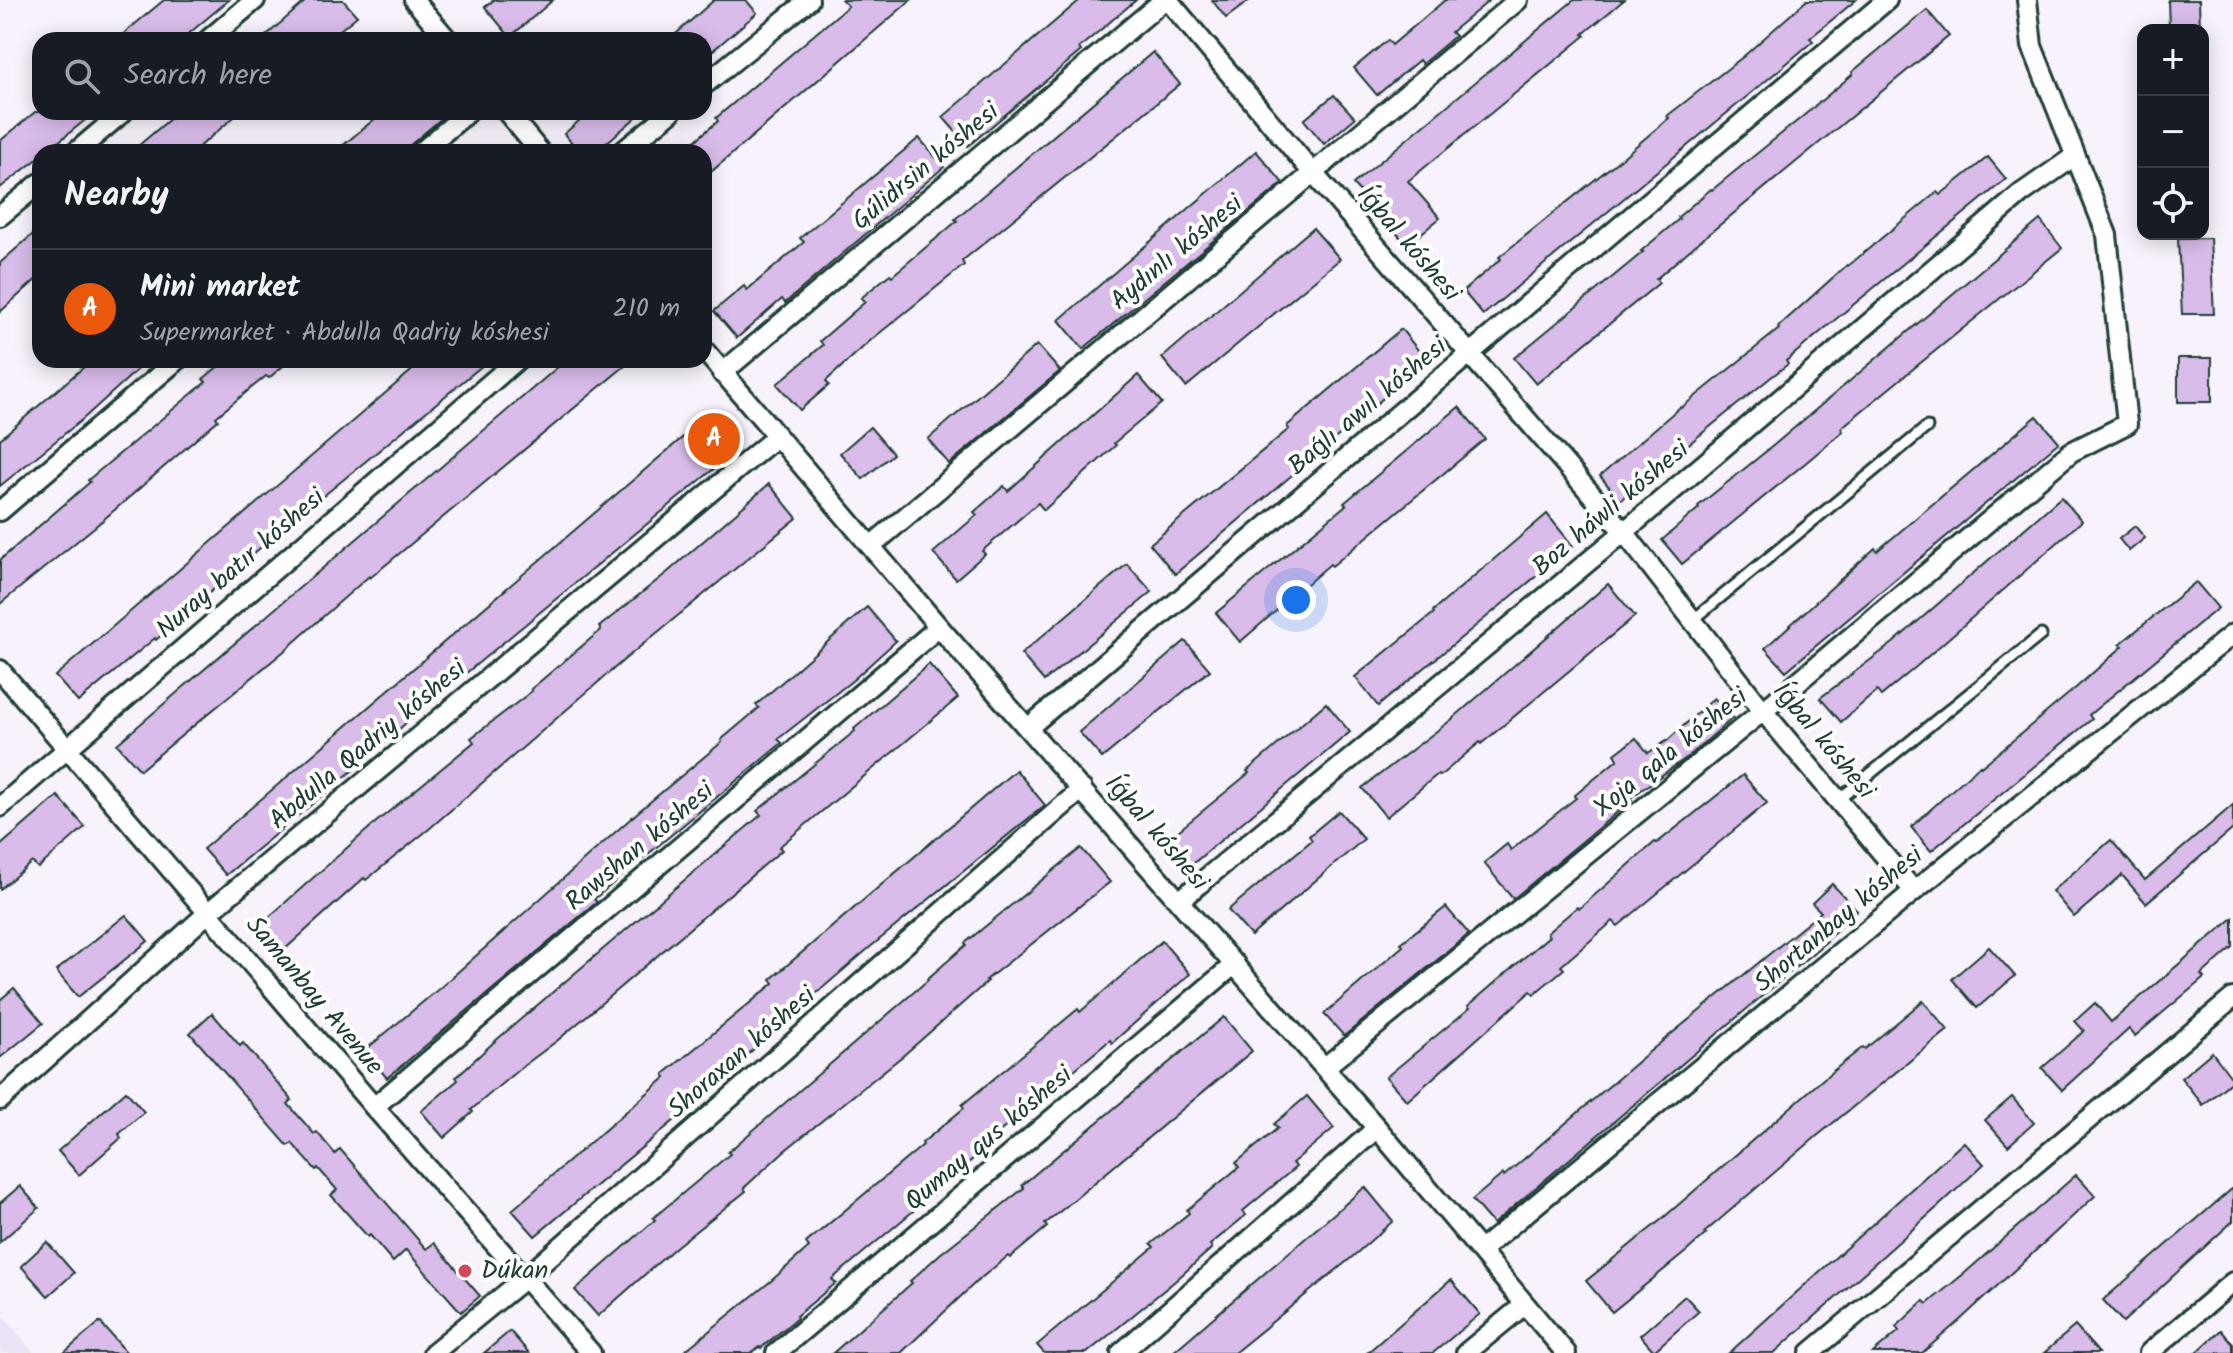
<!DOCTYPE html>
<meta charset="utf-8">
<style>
body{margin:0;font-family:Kalam,sans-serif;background:#20242c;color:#f1f3f6}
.controls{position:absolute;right:24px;top:24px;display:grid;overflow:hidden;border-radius:16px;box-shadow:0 4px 20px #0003}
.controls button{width:72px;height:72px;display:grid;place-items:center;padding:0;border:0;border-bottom:2px solid #363941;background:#171b24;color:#f1f3f6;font:40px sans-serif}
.you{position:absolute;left:1296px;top:600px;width:28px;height:28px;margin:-20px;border:6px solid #fff;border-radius:50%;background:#1a73e8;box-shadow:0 0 0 12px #1a73e833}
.badge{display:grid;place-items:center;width:52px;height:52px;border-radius:50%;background:#ea580c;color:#fff;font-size:26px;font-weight:700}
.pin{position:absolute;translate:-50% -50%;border:4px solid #fff;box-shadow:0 2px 8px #0006}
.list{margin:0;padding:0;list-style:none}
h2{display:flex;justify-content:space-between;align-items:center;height:104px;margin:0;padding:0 32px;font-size:34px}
h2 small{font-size:26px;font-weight:400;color:#9ea1a6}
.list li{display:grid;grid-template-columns:52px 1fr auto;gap:24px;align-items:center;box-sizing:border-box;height:120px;padding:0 32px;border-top:2px solid #363941}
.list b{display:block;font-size:30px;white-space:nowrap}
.list p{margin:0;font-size:26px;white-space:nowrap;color:#9ea1a6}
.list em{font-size:26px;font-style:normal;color:#9ea1a6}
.icon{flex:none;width:44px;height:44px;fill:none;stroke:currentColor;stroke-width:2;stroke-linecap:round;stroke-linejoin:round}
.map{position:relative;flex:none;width:2233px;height:1353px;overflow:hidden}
.search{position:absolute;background:#171b24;box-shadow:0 4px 20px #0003;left:32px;top:32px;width:680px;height:88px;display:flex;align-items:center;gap:20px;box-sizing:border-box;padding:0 28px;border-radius:24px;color:#9ea1a6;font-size:30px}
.panel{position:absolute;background:#171b24;box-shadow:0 4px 20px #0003;left:32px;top:144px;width:680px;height:224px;border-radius:24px}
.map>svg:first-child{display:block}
.built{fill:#eee2f6}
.building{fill:#d9bcea;stroke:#1f3d34;stroke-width:2}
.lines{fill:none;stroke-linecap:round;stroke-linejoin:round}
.service-casing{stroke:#1f3d34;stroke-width:15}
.minor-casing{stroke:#1f3d34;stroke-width:24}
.service{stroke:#fff;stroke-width:9}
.minor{stroke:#fff;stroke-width:18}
.poi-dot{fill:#d1495b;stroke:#fff;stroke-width:3}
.labels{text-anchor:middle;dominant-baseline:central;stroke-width:8;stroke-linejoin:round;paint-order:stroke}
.street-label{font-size:26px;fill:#1f3d34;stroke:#fff}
.poi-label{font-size:26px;fill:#1f3d34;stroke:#fff;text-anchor:start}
</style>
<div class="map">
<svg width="2233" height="1353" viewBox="0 0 2233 1353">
<rect width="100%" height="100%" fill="#f7f2fb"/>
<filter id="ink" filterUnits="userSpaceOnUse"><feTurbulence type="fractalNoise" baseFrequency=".0125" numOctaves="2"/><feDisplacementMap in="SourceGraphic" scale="16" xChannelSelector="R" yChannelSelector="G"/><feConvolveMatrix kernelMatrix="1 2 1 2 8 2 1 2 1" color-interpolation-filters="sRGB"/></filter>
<g filter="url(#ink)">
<!-- built -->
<polygon class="built" points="0,1312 34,1353 0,1353"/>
<!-- building -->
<g class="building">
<polygon points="164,0 229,0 181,40 116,40"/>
<polygon points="307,0 343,0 357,16 328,40 261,40"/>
<polygon points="494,0 553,0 510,37 485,7"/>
<polygon points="714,0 746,0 757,13 704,58 704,40 669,40"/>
<polygon points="842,0 911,0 704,178 704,152 682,152 718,121 716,118 848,6"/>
<polygon points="1080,0 1136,0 1079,48 1081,51 968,146 943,117"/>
<polygon points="1212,0 1250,0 1226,18"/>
<polygon points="1445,0 1490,0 1451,32 1455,36 1422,64 1419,60 1377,95 1354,68 1388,40 1392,45"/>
<polygon points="1574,0 1624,0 1583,34 1585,36 1408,181 1440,218 1407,245 1353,184"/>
<polygon points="1807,0 1856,0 1810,38 1813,41 1779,70 1483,315 1463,291 1501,259 1499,257 1623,157 1669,118 1667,116 1744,56"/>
<polygon points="2168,0 2199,0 2200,29 2169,29"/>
<polygon points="1927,10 1949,36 1699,242 1656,279 1659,283 1536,384 1514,358 1643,252 1641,251 1679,219 1678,217 1711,189 1712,190 1802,117 1853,74 1852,72"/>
<polygon points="1153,52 1180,84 962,261 964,265 871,340 826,381 829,385 800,410 777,384 823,345 820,341 865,302 861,298 890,274 892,276 957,221 955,219"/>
<polygon points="1334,95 1355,118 1324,144 1304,120"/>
<polygon points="35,112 95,112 46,152 40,152 40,157 0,188 0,141"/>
<polygon points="178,112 240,112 193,152 131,152"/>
<polygon points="383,112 449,112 402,152 335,152"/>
<polygon points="589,112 642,112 596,152 580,152 564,134"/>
<polygon points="919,138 944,167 785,303 782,299 737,338 714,311 744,286 747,290 804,242 800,238"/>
<polygon points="1256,151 1283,183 1083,349 1059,320"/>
<polygon points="1988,157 2006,179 1836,319 1786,361 1788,364 1770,378 1620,500 1600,476 1680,407 1681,408 1779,329 1778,327 1847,265 1848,266 1937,192 1940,195"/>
<polygon points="2040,220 2062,248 1897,382 1841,428 1843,431 1809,460 1682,564 1662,540 1699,508 1698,506 1774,445"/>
<polygon points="40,228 40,276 0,312 0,263"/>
<polygon points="1313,228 1340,259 1186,387 1162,358"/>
<polygon points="2210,238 2214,314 2182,314 2178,239"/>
<polygon points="1401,329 1427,361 1175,574 1150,544 1289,429 1287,426"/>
<polygon points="1037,345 1060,371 949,464 928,439"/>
<rect x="2178" y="358" width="34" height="44"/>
<polygon points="92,360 148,360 84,418 0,486 0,439"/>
<polygon points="226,360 290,360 269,378 266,376 216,417 218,420 103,520 0,604 0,560 90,482 88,480 206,382 203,379"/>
<polygon points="424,360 489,360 260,548 156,640 155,638 78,702 55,676"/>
<polygon points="566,360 632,360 370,578 369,576 283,652 140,770 117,744"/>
<polygon points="1138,375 1162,403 1114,443 1116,445 1044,510 1038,503 982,551 985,554 956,579 933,553 977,515 974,512 1004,486 1008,491"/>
<polygon points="1459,407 1485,439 1332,566 1330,564 1240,642 1216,613 1346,505 1344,503"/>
<polygon points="2037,416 2059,442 1786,671 1765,648 1875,548 1877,551"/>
<polygon points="703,420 732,454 408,721 369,757 226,875 203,849"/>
<polygon points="870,427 893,454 863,479 840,453"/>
<polygon points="769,484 797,518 625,659 429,829 366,880 364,878 284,950 261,924 375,823 474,742 471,738 532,691 531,689 601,630 599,627 669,571"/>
<polygon points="2061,497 2082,521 1917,666 1881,696 1877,691 1841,722 1820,698 1893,643"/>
<polygon points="1547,514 1573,546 1378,706 1355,677 1434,613 1433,611"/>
<polygon points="2135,526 2145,538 2129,551 2119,539"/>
<polygon points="1127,564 1152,592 1044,681 1021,654"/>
<polygon points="2196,582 2218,608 2089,715 2092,719 1931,851 1911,827 1980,765 1981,767 2078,686 2123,646 2120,644"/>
<polygon points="1608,584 1635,616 1481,744 1480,742 1440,776 1438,774 1386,817 1362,788 1451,720"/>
<polygon points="867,607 896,641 853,680 778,739 782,743 594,899 597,902 387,1078 364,1051 441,987 638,812 722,742 721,740 759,708 756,705"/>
<polygon points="1185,641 1210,670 1102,758 1079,732"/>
<polygon points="929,664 958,698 779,847 782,850 558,1040 518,1070 471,1110 473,1112 444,1138 421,1111 458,1080 456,1077 494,1042 761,815 757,811 855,731 854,729"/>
<polygon points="1714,698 1733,718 1689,756 1630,798 1632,800 1513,899 1484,863 1507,844 1511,850 1576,798 1574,796 1618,759 1615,754 1636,738 1648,753 1668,740"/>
<polygon points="1326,703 1350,732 1190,866 1167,840 1249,773 1247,771"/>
<polygon points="1016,770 1045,805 869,948 791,1015 793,1017 678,1111 681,1115 535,1236 512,1210 666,1077 664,1074 774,983 771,979"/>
<polygon points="1743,775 1767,803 1618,926 1613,921 1561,966 1564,969 1534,994 1531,991 1407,1101 1386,1077 1470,1008 1468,1006 1549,936 1547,933 1577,907 1579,909 1655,842 1657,843"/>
<polygon points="58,796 85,827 38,868 32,862 0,889 0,846"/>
<polygon points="2233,805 2233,829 2146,903 2122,875 2074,917 2052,891 2111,840 2145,880"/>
<polygon points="1339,811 1364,839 1251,936 1228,910 1312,840 1309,836"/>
<polygon points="1081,848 1110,882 986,980 988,981 905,1054 783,1152 744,1188 746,1191 677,1246 598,1316 575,1290 655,1220 653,1218 730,1154 728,1152 928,980 927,979 966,945 965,943"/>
<polygon points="1832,884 1857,910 1826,940 1827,941 1493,1224 1472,1200 1503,1174 1504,1176 1643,1057 1821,912 1812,903"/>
<polygon points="1446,907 1469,934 1344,1036 1324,1014 1403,946 1401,943"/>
<polygon points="126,915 148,941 78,997 56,971"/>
<polygon points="2233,918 2233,947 2201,975 2204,978 2135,1036 2129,1029 2062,1090 2042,1068 2084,1031 2075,1021 2095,1003 2111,1022"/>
<polygon points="1162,941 1190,974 1112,1043 1110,1040 985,1144 987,1147 948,1180 949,1181 832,1279 836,1283 796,1316 797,1318 761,1348 759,1347 751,1353 682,1353 771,1281 809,1247 806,1243 923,1145 922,1143 964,1108 962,1105 1078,1009 1080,1012"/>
<polygon points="1989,947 2015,976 1977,1008 1952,979"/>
<polygon points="14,988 43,1023 0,1058 0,1000"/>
<polygon points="1923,1001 1948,1030 1817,1136 1704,1233 1706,1234 1687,1251 1612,1312 1586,1281 1662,1219 1823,1079 1863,1047 1865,1049"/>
<polygon points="212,1013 240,1046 243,1043 292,1100 288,1104 314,1134 317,1132 335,1154 340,1149 426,1249 434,1243 480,1296 461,1312 406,1250 393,1262 370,1235 368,1237 331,1195 337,1190 318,1168 316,1170 292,1143 288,1146 190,1033"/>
<polygon points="1224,1017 1252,1051 1045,1224 1047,1227 1010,1258 1008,1256 975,1283 901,1353 833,1353 912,1283 910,1281 940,1254 1024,1188 1022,1185"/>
<polygon points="2212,1052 2233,1080 2203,1105 2181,1078"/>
<polygon points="126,1091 144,1112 119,1134 121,1138 79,1175 58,1151"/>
<polygon points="1307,1096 1334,1128 1292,1163 1296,1167 1243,1211 1246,1215 1210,1245 1212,1248 1175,1281 1087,1353 1044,1353 1037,1345 1154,1247 1151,1244 1189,1213 1187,1210 1239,1167 1236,1163 1278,1128 1274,1124"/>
<polygon points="2012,1097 2034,1123 2008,1146 1985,1120"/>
<polygon points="1964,1142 1984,1164 1941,1204 1774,1353 1729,1353"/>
<polygon points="2076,1175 2095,1196 1959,1321 1922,1353 1873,1353 1899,1331 1896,1327 1924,1301 1927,1304 1966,1272"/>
<polygon points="20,1186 39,1208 0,1242 0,1203"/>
<polygon points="1365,1187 1393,1221 1351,1258 1234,1353 1172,1353"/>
<polygon points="2233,1188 2233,1221 2123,1322 2103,1300"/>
<polygon points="47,1242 74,1273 48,1296 21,1266"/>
<polygon points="1451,1280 1480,1314 1433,1353 1367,1353"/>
<polygon points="1685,1296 1699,1311 1654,1351 1640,1335"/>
<polygon points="100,1322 127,1353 64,1353"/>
<polygon points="2075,1326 2099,1353 2044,1353"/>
<polygon points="2221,1330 2233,1344 2233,1353 2196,1353"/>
<polygon points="510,1331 529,1353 484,1353"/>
</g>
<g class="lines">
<!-- service casing -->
<g class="service-casing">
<g id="service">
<polyline points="1693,620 1927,427"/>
<polyline points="1838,800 2041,635"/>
</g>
</g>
<!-- minor casing -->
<g class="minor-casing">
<g id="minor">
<polyline points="414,0 448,40"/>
<polyline points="1168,0 1312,172 1624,532 1763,711 1914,891"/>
<polyline points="208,40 255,0"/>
<polyline points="704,85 809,0"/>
<polyline points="507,112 540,152"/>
<polyline points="76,152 123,112"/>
<polyline points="421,152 468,112"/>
<polyline points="622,152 671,112"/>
<polyline points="0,216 40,183"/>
<polyline points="704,350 939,627 1377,1128 1566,1353"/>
<polyline points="722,373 1164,0"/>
<polyline points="0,511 177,360"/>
<polyline points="871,546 1518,0"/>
<polyline points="0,670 374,1107 591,1353"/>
<polyline points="1029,727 1887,0"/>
<polyline points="0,807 517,360"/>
<polyline points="1180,900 1624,532 2022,193 2075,156"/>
<polyline points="1325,1067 1763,711 2071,452 2127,424 2107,235 2032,46 2027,0"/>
<polyline points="0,1100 209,912 776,437"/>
<polyline points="374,1107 939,627"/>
<polyline points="1481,1250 1914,891 2233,634"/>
<polyline points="433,1353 525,1278 1082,789"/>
<polyline points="776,1353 1235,964"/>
<polyline points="1121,1353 1377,1128"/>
<polyline points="1466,1353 1524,1305"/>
<polyline points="1810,1353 2233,998"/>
<polyline points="2149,1353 2233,1282"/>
</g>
</g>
<!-- service -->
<use href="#service" class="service"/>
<!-- minor -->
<use href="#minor" class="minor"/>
</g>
</g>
<!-- markers -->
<circle class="poi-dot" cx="465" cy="1271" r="8"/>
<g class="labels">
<!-- street labels -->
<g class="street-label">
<text transform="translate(926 167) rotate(-40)">Gúlidrsin kóshesi</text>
<text transform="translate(1408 244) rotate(49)">Íǵbal kóshesi</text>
<text transform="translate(1177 253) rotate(-40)">Aydınlı kóshesi</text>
<text transform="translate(1368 407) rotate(-40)">Baǵlı awıl kóshesi</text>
<text transform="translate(1611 509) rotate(-40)">Boz háwli kóshesi</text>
<text transform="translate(241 564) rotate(-41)">Nuray batır kóshesi</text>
<text transform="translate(1823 741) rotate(50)">Íǵbal kóshesi</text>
<text transform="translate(368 745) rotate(-40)">Abdulla Qadriy kóshesi</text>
<text transform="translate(1671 753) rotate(-39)">Xoja qala kóshesi</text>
<text transform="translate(1156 833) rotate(49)">Íǵbal kóshesi</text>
<text transform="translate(640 847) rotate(-40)">Rawshan kóshesi</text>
<text transform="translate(1839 920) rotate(-40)">Shortanbay kóshesi</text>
<text transform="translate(314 996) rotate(50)">Samanbay Avenue</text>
<text transform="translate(742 1053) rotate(-41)">Shoraxan kóshesi</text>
<text transform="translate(989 1139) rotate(-40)">Qumay qus kóshesi</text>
</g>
<!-- poi labels -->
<g class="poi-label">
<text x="481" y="1271">Dúkan</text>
</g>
</g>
</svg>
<div class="controls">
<button>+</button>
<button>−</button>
<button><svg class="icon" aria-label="locate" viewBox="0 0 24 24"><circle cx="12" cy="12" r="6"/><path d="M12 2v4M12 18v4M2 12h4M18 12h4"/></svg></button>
</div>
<div class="you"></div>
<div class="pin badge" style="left:714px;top:439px">A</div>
<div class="search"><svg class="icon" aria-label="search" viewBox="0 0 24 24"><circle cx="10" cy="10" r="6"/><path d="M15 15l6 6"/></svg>Search here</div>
<section class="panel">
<h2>Nearby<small></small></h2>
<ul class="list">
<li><span class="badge">A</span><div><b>Mini market</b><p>Supermarket · Abdulla Qadriy kóshesi</p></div><em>210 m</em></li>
</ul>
</section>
</div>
